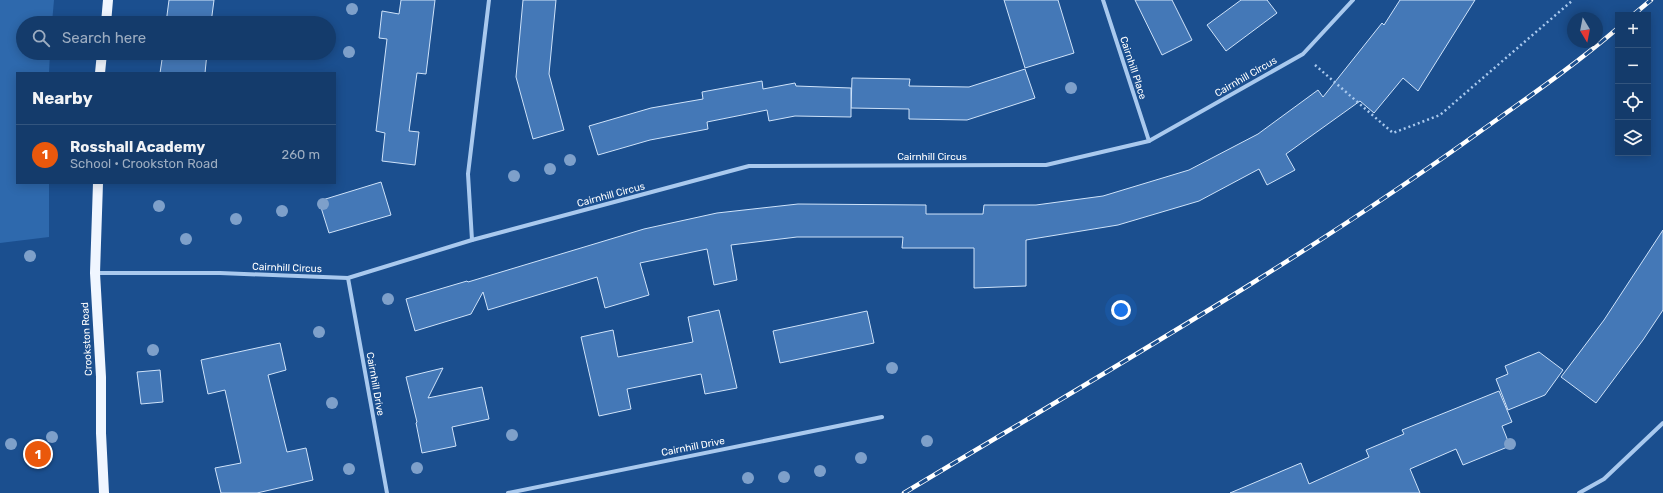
<!DOCTYPE html>
<meta charset="utf-8">
<style>
body{margin:0;font-family:Rubik,sans-serif;background:#214673;color:#f1f3f6}
.controls{position:absolute;right:12px;top:12px;display:grid;overflow:hidden;border-radius:0px;box-shadow:0 2px 10px #0003}
.controls button{width:36px;height:36px;display:grid;place-items:center;padding:0;border:0;border-bottom:1px solid #33557e;background:#143b6b;color:#f1f3f6;font:20px sans-serif}
.compass{position:absolute;left:1567px;top:12px;width:36px;height:36px;border-radius:50%;background:#143b6b;box-shadow:0 2px 10px #0003;rotate:170deg}
.you{position:absolute;left:1121px;top:310px;width:14px;height:14px;margin:-10px;border:3px solid #fff;border-radius:50%;background:#1a73e8;box-shadow:0 0 0 6px #1a73e833}
.badge{display:grid;place-items:center;width:26px;height:26px;border-radius:50%;background:#ea580c;color:#fff;font-size:13px;font-weight:700}
.pin{position:absolute;translate:-50% -50%;border:2px solid #fff;box-shadow:0 1px 4px #0006}
.list{margin:0;padding:0;list-style:none}
h2{display:flex;justify-content:space-between;align-items:center;height:52px;margin:0;padding:0 16px;font-size:17px}
h2 small{font-size:13px;font-weight:400;color:#9dadc1}
.list li{display:grid;grid-template-columns:26px 1fr auto;gap:12px;align-items:center;box-sizing:border-box;height:60px;padding:0 16px;border-top:1px solid #33557e}
.list b{display:block;font-size:15px;white-space:nowrap}
.list p{margin:0;font-size:13px;white-space:nowrap;color:#9dadc1}
.list em{font-size:13px;font-style:normal;color:#9dadc1}
.icon{flex:none;width:22px;height:22px;fill:none;stroke:currentColor;stroke-width:2;stroke-linecap:round;stroke-linejoin:round}
.map{position:relative;flex:none;width:1663px;height:493px;overflow:hidden}
.search{position:absolute;background:#143b6b;box-shadow:0 2px 10px #0003;left:16px;top:16px;width:320px;height:44px;display:flex;align-items:center;gap:10px;box-sizing:border-box;padding:0 14px;border-radius:22px;color:#9dadc1;font-size:15px}
.panel{position:absolute;background:#143b6b;box-shadow:0 2px 10px #0003;left:16px;top:72px;width:320px;height:112px;border-radius:0px}
.map>svg:first-child{display:block}
.green{fill:#2e69ad}
.building{fill:#4478b7;stroke:#cfe3fa}
.lines{fill:none;stroke-linecap:round;stroke-linejoin:round}
.path{stroke:#a9c9ee;stroke-width:2.5;stroke-dasharray:2 3;stroke-linecap:butt}
.street{stroke:#a9c9ee;stroke-width:4}
.primary{stroke:#f0f6ff;stroke-width:10}
.rail-casing{stroke:#fff;stroke-width:4.5}
.rail{stroke:#1b4f8f;stroke-width:3;stroke-dasharray:9;stroke-linecap:butt}
.tree{fill:#7ea0ca}
.labels{text-anchor:middle;dominant-baseline:central;stroke-width:3.5;stroke-linejoin:round;paint-order:stroke}
.street-label{font-size:10px;fill:#fff;stroke:#1b4f8f}
</style>
<div class="map">
<svg width="1663" height="493" viewBox="0 0 1663 493">
<rect width="100%" height="100%" fill="#1b4f8f"/>
<!-- green -->
<polygon class="green" points="0,0 54,0 52,23 23,23 23,53 50,53 49,73 17,73 17,183 49,183 49,237 0,243"/>
<!-- building -->
<g class="building">
<polygon points="169,0 214,0 211,23 166,23"/>
<polygon points="401,0 435,0 426,74 417,73 409,131 419,132 415,165 382,161 385,133 376,131 387,39 379,38 382,11 399,14"/>
<polygon points="523,0 556,0 549,74 564,130 533,139 516,77"/>
<polygon points="1004,0 1058,0 1074,53 1025,68"/>
<polygon points="1135,0 1172,0 1192,40 1162,55"/>
<polygon points="1241,0 1267,0 1277,13 1226,51 1207,25"/>
<polygon points="1400,0 1475,0 1418,91 1403,78 1374,113 1360,101 1286,154 1295,170 1267,185 1259,169 1199,201 1118,225 1026,240 1026,286 974,288 974,248 902,248 903,237 797,237 731,245 737,280 714,285 707,249 640,263 649,295 605,308 597,277 488,310 483,292 471,314 415,331 406,299 467,281 468,282 644,229 717,213 798,204 926,205 926,214 983,214 984,205 1036,205 1103,196 1189,170 1258,134 1318,90 1323,97 1382,23 1384,25"/>
<polygon points="163,53 207,53 205,73 160,73"/>
<polygon points="1025,69 1035,98 967,120 909,119 909,109 851,108 852,78 910,79 909,86 969,87"/>
<polygon points="762,81 763,89 795,83 796,86 851,88 851,117 795,116 769,121 767,110 707,122 708,129 650,140 598,155 589,126 651,108 703,99 702,92"/>
<polygon points="381,182 391,215 329,233 319,201"/>
<polygon points="1663,230 1663,310 1643,340 1596,403 1561,377 1604,320"/>
<polygon points="719,310 737,388 705,394 701,374 627,389 631,409 599,416 581,337 613,330 618,357 693,342 688,317"/>
<polygon points="867,311 874,343 780,363 773,331"/>
<polygon points="280,343 286,370 268,375 287,452 306,448 313,480 257,493 221,493 215,468 241,463 225,390 208,394 201,360"/>
<polygon points="1539,352 1563,370 1545,395 1508,410 1496,379 1508,374 1505,366"/>
<polygon points="443,368 428,398 482,387 489,419 452,427 456,446 422,453 416,423 417,422 406,377"/>
<polygon points="160,370 163,402 141,404 137,372"/>
<polygon points="1499,391 1512,422 1502,426 1510,446 1463,465 1456,449 1410,469 1420,493 1230,493 1301,463 1309,484 1369,457 1366,450 1404,434 1402,430"/>
</g>
<g class="lines">
<!-- path -->
<polyline class="path" points="1315,65 1393,133 1440,115 1573,0"/>
<!-- street -->
<g class="street">
<polyline points="489,0 468,174 472,240 749,166 1046,165 1149,141 1303,54 1353,0"/>
<polyline points="1103,0 1149,141"/>
<polyline points="96,273 220,273 348,278 472,240"/>
<polyline points="348,278 387,493"/>
<polyline points="508,493 882,417"/>
<polyline points="1579,493 1604,479 1663,423"/>
</g>
<!-- primary -->
<g class="primary">
<polyline points="106,23 108,0"/>
<polyline points="100,73 102,53"/>
<polyline points="98,183 95,273 101,377 101,433 104,493"/>
</g>
<!-- rail casing -->
<g class="rail-casing">
<g id="rail">
<polyline points="1633,15 1651,0"/>
<path d="M904 493C1100 375 1299 262 1485 128 1530 96 1576 64 1618 28"/>
</g>
</g>
<!-- rail -->
<use href="#rail" class="rail"/>
</g>
<!-- trees -->
<g class="tree">
<circle cx="352" cy="9" r="6"/>
<circle cx="349" cy="52" r="6"/>
<circle cx="1071" cy="88" r="6"/>
<circle cx="570" cy="160" r="6"/>
<circle cx="550" cy="169" r="6"/>
<circle cx="514" cy="176" r="6"/>
<circle cx="323" cy="204" r="6"/>
<circle cx="159" cy="206" r="6"/>
<circle cx="282" cy="211" r="6"/>
<circle cx="236" cy="219" r="6"/>
<circle cx="186" cy="239" r="6"/>
<circle cx="30" cy="256" r="6"/>
<circle cx="388" cy="299" r="6"/>
<circle cx="319" cy="332" r="6"/>
<circle cx="153" cy="350" r="6"/>
<circle cx="892" cy="368" r="6"/>
<circle cx="332" cy="403" r="6"/>
<circle cx="512" cy="435" r="6"/>
<circle cx="52" cy="437" r="6"/>
<circle cx="927" cy="441" r="6"/>
<circle cx="11" cy="444" r="6"/>
<circle cx="1510" cy="444" r="6"/>
<circle cx="861" cy="458" r="6"/>
<circle cx="417" cy="468" r="6"/>
<circle cx="349" cy="469" r="6"/>
<circle cx="820" cy="471" r="6"/>
<circle cx="784" cy="477" r="6"/>
<circle cx="748" cy="478" r="6"/>
</g>
<g class="labels">
<!-- street labels -->
<g class="street-label">
<text transform="translate(1133 68) rotate(72)">Cairnhill Place</text>
<text transform="translate(1246 77) rotate(-30)">Cairnhill Circus</text>
<text x="932" y="157">Cairnhill Circus</text>
<text transform="translate(611 195) rotate(-15)">Cairnhill Circus</text>
<text transform="translate(287 268) rotate(2)">Cairnhill Circus</text>
<text transform="translate(87 339) rotate(-93)">Crookston Road</text>
<text transform="translate(375 384) rotate(80)">Cairnhill Drive</text>
<text transform="translate(693 447) rotate(-11)">Cairnhill Drive</text>
</g>
</g>
</svg>
<div class="controls">
<button>+</button>
<button>−</button>
<button><svg class="icon" aria-label="locate" viewBox="0 0 24 24"><circle cx="12" cy="12" r="6"/><path d="M12 2v4M12 18v4M2 12h4M18 12h4"/></svg></button>
<button><svg class="icon" aria-label="layers" viewBox="0 0 24 24"><path d="M12 4l9 5-9 5-9-5zM3 14l9 5 9-5"/></svg></button>
</div>
<svg class="compass" viewBox="-18 -18 36 36"><path d="M0-13l5 13h-10z" fill="#e53935"/><path d="M0 13l5-13h-10z" fill="#9dadc1"/></svg>
<div class="you"></div>
<div class="pin badge" style="left:38px;top:454px">1</div>
<div class="search"><svg class="icon" aria-label="search" viewBox="0 0 24 24"><circle cx="10" cy="10" r="6"/><path d="M15 15l6 6"/></svg>Search here</div>
<section class="panel">
<h2>Nearby<small></small></h2>
<ul class="list">
<li><span class="badge">1</span><div><b>Rosshall Academy</b><p>School · Crookston Road</p></div><em>260 m</em></li>
</ul>
</section>
</div>
